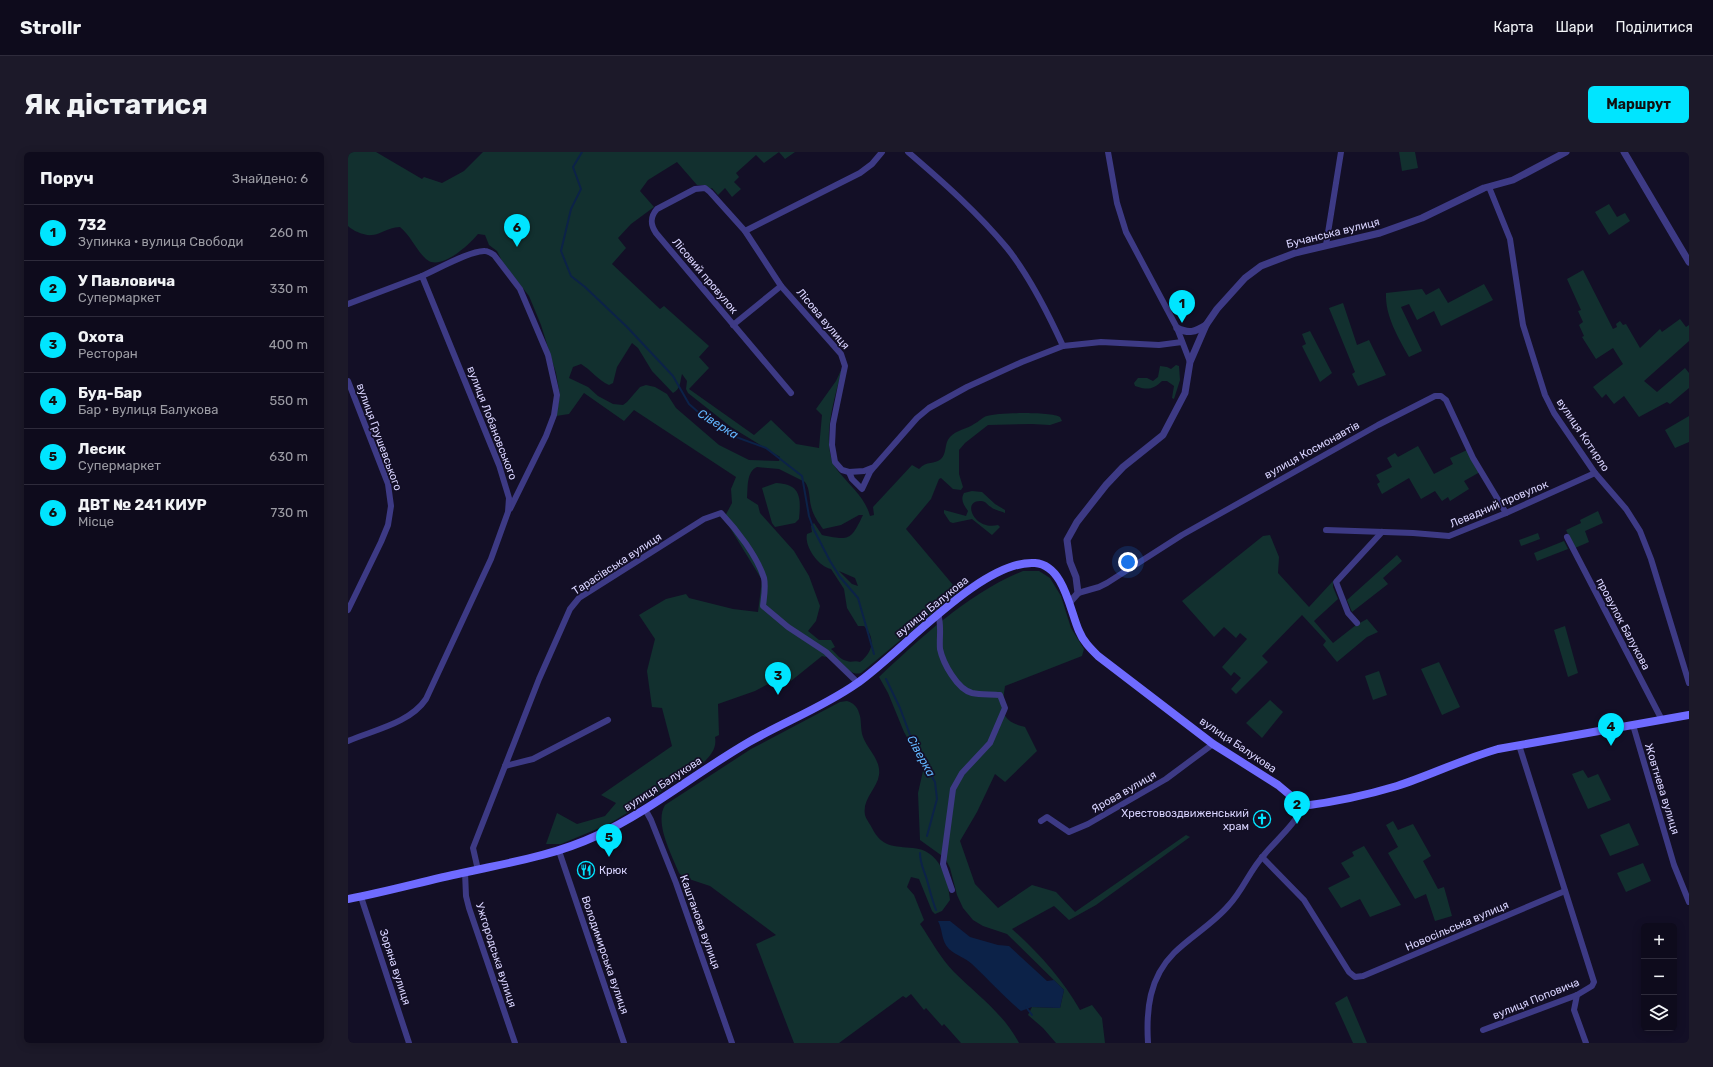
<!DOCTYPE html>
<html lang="uk">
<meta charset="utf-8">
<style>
body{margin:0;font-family:Rubik,sans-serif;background:#1c1929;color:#f1f3f6}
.controls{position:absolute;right:12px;bottom:12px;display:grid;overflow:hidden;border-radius:6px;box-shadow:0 2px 10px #0003}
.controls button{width:36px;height:36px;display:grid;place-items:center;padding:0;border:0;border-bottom:1px solid #2e2b3b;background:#0e0b1c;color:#f1f3f6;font:20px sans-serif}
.you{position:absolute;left:780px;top:410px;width:14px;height:14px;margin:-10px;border:3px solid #fff;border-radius:50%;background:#1a73e8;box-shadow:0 0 0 6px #1a73e833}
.badge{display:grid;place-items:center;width:26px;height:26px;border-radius:50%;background:#00e5ff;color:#111;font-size:13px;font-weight:700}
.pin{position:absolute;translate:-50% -33px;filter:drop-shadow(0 1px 2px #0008)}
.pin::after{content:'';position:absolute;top:21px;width:14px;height:12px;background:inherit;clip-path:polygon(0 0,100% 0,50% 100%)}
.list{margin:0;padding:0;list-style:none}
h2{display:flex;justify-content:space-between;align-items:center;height:52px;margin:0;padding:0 16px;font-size:17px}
h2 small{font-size:13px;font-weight:400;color:#9b9ba3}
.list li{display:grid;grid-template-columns:26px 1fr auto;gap:12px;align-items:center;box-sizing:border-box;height:56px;padding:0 16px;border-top:1px solid #2e2b3b}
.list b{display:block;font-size:15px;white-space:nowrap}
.list p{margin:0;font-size:13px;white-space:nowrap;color:#9b9ba3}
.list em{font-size:13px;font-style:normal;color:#9b9ba3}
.icon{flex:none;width:22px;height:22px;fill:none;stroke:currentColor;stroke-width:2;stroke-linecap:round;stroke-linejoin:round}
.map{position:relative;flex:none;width:1341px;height:891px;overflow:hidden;border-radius:6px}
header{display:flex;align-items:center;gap:24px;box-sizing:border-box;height:56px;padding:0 20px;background:#0e0b1c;border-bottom:1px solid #2e2b3b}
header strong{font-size:19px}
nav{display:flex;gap:22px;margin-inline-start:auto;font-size:14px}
.intro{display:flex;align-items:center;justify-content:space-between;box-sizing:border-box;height:96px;padding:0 24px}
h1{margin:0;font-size:28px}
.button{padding:10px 18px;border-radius:6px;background:#00e5ff;color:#111;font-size:14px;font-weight:700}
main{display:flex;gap:24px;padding:0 24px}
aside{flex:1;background:#0e0b1c;border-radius:6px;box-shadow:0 2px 10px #0003}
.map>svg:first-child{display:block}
.green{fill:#12302f;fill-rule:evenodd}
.water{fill:#0c2248}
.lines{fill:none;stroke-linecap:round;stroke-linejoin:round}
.stream{stroke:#0c2248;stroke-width:2}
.minor{stroke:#3d3a85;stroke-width:6}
.tertiary{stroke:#3d3a85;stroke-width:7}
.secondary{stroke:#6f6bff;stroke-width:8}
.labels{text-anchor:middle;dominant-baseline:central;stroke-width:3.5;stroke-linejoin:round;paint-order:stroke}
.street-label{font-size:11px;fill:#d9d4ff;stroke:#130f26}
.poi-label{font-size:11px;fill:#d9d4ff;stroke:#130f26;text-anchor:end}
.water-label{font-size:12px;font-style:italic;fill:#62b6ff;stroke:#130f26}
</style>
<header>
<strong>Strollr</strong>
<nav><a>Карта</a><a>Шари</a><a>Поділитися</a></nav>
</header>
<div class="intro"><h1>Як дістатися</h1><a class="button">Маршрут</a></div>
<main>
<aside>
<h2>Поруч<small>Знайдено: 6</small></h2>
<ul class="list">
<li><span class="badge">1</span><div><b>732</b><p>Зупинка · вулиця Свободи</p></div><em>260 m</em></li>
<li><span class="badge">2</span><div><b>У Павловича</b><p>Супермаркет</p></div><em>330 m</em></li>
<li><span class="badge">3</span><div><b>Охота</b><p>Ресторан</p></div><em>400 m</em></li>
<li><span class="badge">4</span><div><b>Буд-Бар</b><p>Бар · вулиця Балукова</p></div><em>550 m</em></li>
<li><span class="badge">5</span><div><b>Лесик</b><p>Супермаркет</p></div><em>630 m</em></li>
<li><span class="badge">6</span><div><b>ДВТ № 241 КИУР</b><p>Місце</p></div><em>730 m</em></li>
</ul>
</aside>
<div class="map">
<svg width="1341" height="891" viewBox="0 0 1341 891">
<rect width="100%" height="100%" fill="#130f26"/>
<!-- green -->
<g class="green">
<path d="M0 0H28L74 27 76 25 94 31 116 19 135 0H447L437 7 431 0 416 11 408 3 388 21 391 25 386 30 393 37 384 45 377 36 370 43 364 36 362 37 356 33H349L329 10 300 28 292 39 306 55 283 72 270 86 278 96 264 112 312 157 316 154 361 194 351 205 361 216 341 237 406 283 423 268 448 292 471 296 474 263 468 257 488 229 495 214C488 242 470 294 490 319 502 334 517 345 522 364L526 363 525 355 564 313 571 317C579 308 586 313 593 307 599 302 596 291 602 285 608 278 619 277 626 272 631 270 634 265 639 264 650 260 704 260 712 265L714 269 702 273 684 272 640 273 617 291 611 298V322L615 335 613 338 605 337 593 326 591 327 583 347 558 377 611 440 598 450 513 521C502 525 490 508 482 501L478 505 474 504 443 529 437 523 407 539 370 552 371 583 367 585C369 596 363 603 355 611L305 645 261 672 213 692H198L209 661 229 672 257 664 268 651 253 643 324 594 314 556 304 555 299 519 307 487 291 463 318 447 338 442 341 446 385 457 410 460 414 428 376 366 384 351 383 337 388 325 286 258 276 269 236 241 221 262 208 264 212 243 208 221 193 173 181 144 155 111 149 99 141 93 137 83 130 82C121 93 92 120 78 107 68 98 63 84 52 75 38 76 34 82 24 83 17 84 5 79 0 74ZM284 191 290 196 304 219 325 241C333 237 332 229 334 222L339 229 338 237 340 241 383 275 432 305 431 309 401 308 371 293 328 256 319 242 307 235 298 233 292 235 279 250 275 253 265 252 250 244 240 235 221 226 225 215 233 212C243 218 250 228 261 233L265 231 269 215ZM409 315 431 317 457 330C462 337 461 346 463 354 465 363 470 370 475 377L493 373 511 363H515C503 388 502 389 474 383L466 371 463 374 464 380 459 382C456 395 471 415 483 417L496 437 499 456 510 474H516C528 486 525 500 512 510 507 508 503 511 499 509 492 508 488 501 483 497L487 495 483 488H471L460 479 468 469 472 454 461 424 446 399 412 361 410 353 399 346C400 336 398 320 409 315ZM491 419 507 426 510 434 504 432Z"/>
<polygon points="1051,0 1067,0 1070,16 1054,19"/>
<polygon points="1261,52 1269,65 1277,61 1282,69 1261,83 1247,60"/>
<polygon points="1235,118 1265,177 1269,175 1268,172 1272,169 1275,173 1278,172 1292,196 1312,177 1314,180 1332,167 1338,175 1341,173 1341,189 1296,229 1309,240 1337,216 1341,221 1341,236 1322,252 1319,250 1291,265 1276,244 1266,252 1258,242 1254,246 1245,235 1275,212 1265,196 1248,207 1234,185 1236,184 1231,173 1235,170 1230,159 1233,158 1219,127"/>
<path d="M1136 132 1145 148 1093 174 1086 159 1069 168 1061 152 1053 155 1074 199 1061 205C1050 185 1037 164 1038 141L1074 137 1078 143 1091 136 1100 151Z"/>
<polygon points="995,151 1009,193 1021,188 1038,223 1010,234 1004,222 1007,220 981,156"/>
<polygon points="962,179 984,221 972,230 954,194 958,192 954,182"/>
<path d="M828 213 831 214 832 228 826 247 824 246 826 234 819 229H814C805 238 799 238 787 234L786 231 790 226H799L805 229 810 225 812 214 819 215 823 217Z"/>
<polygon points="1341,264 1341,290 1327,296 1317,278"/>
<polygon points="1070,294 1086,322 1105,312 1102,306 1119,298 1132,320 1116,329 1121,337 1102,349 1100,345 1094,349 1087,339 1073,347 1061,326 1034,342 1029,332 1032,330 1028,323 1044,315 1039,306 1047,301 1050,305"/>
<path d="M428 331C453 332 453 346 451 367L447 371 427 375 424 371 414 336Z"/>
<path d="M624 339 634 340 647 352 657 358V361C653 359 646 358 643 355 639 353 638 349 633 349 613 348 626 379 650 373L652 375 644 383 624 367 605 371 602 370 596 361V358L618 364 620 359C616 353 612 348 616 341Z"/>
<polygon points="1250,359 1255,371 1237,379 1241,390 1227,396 1218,378 1233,371 1232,368"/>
<polygon points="1190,381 1192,387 1173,394 1171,388"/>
<polygon points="922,383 931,405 930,421 961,455 985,429 985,435 990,447 966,469 985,491 1008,473 1019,467 1030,480 1019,485 989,510 975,493 978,489 954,463 914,504 920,510 888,542 883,537 893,526 886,520 883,524 874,515 899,487 892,481 888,486 876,475 866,485 834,449 915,384"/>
<polygon points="1216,389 1220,397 1189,409 1186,401"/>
<polygon points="1049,403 1054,409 1035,426 1040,432 1004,460 999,448"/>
<path d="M675 419H691L702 426 713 444 723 476 736 497 734 504 657 534C654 556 650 569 677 575L689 599 657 630 647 622 629 660 612 689 627 732 650 756 684 733 708 740 727 760 838 683 842 685 748 753 721 768 706 754 664 777C691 801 714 827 732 858L744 853 754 866 757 891H708L695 876 680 863 684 855 712 856 716 838 659 782 635 774 625 768 615 756 609 743 602 716 597 706 572 688 570 641 575 619 574 612 556 580 540 541 531 525C574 485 619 442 675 419Z"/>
<polygon points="1217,474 1230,521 1220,525 1206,478"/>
<polygon points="1091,510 1112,555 1094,563 1073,517"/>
<polygon points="1031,519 1039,543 1025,548 1017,524"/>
<polygon points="922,548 935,560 914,586 898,571"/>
<path d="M499 549C505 551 509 554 511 561 514 568 512 577 515 585 520 598 533 608 531 623 529 637 514 647 517 663 518 667 522 672 524 676 534 696 546 694 565 696 591 698 600 725 602 748L594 759 587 762 584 759 571 727 563 725 559 735 566 743 576 768 572 772C583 788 593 807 606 820 629 843 656 862 671 891H613L596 872 594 874 578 856 576 858 563 842 558 846 555 844 491 891H446L408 792 428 783 362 734 335 725 331 721C324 703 306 671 317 653L403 597 492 550Z"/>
<polygon points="1235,618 1240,626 1250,622 1263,648 1240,657 1224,622"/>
<polygon points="1045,669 1050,678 1065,672 1083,704 1075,709 1090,737 1096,735 1104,764 1087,769 1078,742 1067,747 1040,701 1050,695 1038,673"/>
<polygon points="1281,671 1291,693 1262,704 1252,683"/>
<polygon points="1016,694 1053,753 1022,765 1012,747 993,756 980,736 1002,725 993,711 1006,704 1004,700"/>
<polygon points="1295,711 1303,729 1278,740 1269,721"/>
<polygon points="999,844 1019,891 1005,891 987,851"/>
</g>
<!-- water -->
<path class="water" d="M590 769H602L622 785 650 793 661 794 699 829 706 828 716 838 712 856 684 855 673 859C655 844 641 828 624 812 618 806 607 803 601 797 593 789 595 778 590 769Z"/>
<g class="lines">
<!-- stream -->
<g class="stream">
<polyline points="234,0 225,15 233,37 223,57 213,99 223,124 237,135 279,175 325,224 341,252 358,267 388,285 418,296 454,324 461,364 466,378 482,409 492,425 510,446 526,502"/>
<polyline points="538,527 552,556 565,591 587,630 589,647 579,684"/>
<path d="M572 701C572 712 576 718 579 728 582 739 584 748 588 758"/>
<polyline points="678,855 684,863"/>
</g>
<!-- minor -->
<g class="minor">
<path d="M560 0C595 30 630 61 659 96 682 125 700 161 715 194"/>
<polyline points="760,0 769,51 778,80 829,176 842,210"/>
<polyline points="1141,35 1162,87 1175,173 1197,243 1206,261 1247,321 1278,357 1292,379 1303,407 1341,531"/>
<polyline points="397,79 512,21 524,12 534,0"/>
<polyline points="978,93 993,0"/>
<path d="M74 124C88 118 123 98 137 99 140 99 143 101 146 103L172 137 200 203 209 243 206 263 198 284 162 357"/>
<path d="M0 152 74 124 151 313 161 346 160 360 143 407 78 547C62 571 26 578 0 589"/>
<polyline points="385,173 433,134"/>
<polyline points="0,229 40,332 43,354 40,373 33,390 0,458"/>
<path d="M443 241 308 81C302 72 302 65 309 57L347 37 357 36 362 40 397 79 433 134 493 202 497 214 485 272 484 293 487 310 494 318 501 320"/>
<polyline points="526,315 516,319 501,320 504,327 514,337 522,320 526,315 569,266 581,256 619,235 674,210 715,194 753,190 811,193 834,190"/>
<polyline points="978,378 1065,381 1101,384 1158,361 1247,321"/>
<polyline points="1219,385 1314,568"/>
<polyline points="730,441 751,435 759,431 834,383 1030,273 1087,244 1093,244 1098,248 1125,306 1158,361"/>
<path d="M590 462C594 474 591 485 592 497 595 511 609 537 624 541 633 543 643 542 652 543L657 556 642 591 614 621 605 637 595 712 604 738"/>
<polyline points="1009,471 1000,461 988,430 1034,380"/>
<polyline points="1285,573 1326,713 1341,750"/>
<polyline points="157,614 185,607 260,568"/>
<polyline points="297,657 303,668 328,731 384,891"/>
<polyline points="693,669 699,665 721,680 740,672 818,627 865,592"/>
<polyline points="211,699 276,891"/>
<polyline points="914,705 956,748 1001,820 1007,825 1015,824 1217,739"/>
<path d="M130 718 125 696 191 527 222 457 231 446 356 367 373 361C389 378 409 404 416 426 418 435 416 445 415 454L440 475 478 500 507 528 508 532"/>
<polyline points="117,720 118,744 121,756 167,891"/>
<polyline points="13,745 61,891"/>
<polyline points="1229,843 1226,858 1238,891"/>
<polyline points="1135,878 1229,843 1244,834 1246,830 1171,593"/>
<path d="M800 891C798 858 801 826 826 801 843 784 865 772 881 753 895 738 902 718 916 703 929 687 947 673 955 654"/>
</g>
<!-- tertiary -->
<g class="tertiary">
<polyline points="1276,0 1341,110"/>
<path d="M829 176C841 182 847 180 858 173"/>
<polyline points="722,450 730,441 728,425 722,410 719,388 729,370 758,333 775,315 815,283 837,241 842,210 858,173 869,157 897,126 913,114 947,101 1032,81 1074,66 1136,36 1165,28 1218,0"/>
</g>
<!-- secondary -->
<path class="secondary" d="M0 747C38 740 76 729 114 721 159 711 205 704 248 684 302 659 349 620 401 590 436 570 475 555 508 532 552 502 634 407 687 411 716 413 722 459 731 479 735 489 742 496 750 504L865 592 930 633 955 654C986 650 1019 643 1049 634 1083 623 1115 607 1150 597L1341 563"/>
</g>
<!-- icons -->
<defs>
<g id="church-ring" transform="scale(0.9)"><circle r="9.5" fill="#130f26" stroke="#00e5ff" stroke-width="1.5"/><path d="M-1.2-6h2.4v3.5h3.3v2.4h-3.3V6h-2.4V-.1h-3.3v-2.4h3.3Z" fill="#00e5ff"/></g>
<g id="restaurant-ring" transform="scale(0.9)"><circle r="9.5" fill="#130f26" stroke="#00e5ff" stroke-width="1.5"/><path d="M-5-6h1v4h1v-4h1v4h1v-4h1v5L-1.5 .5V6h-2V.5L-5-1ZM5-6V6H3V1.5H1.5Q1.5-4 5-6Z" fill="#00e5ff"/></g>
</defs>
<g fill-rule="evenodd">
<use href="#church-ring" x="914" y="667"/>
<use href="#restaurant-ring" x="238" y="718"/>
</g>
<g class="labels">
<!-- street labels -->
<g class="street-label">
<text transform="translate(985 81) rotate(-14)">Бучанська вулиця</text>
<text transform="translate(357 124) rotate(50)">Лісовий провулок</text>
<text transform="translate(475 167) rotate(50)">Лісова вулиця</text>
<text transform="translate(144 271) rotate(69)">вулиця Лобановського</text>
<text transform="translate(1235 283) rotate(56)">вулиця Котирло</text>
<text transform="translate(31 285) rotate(70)">вулиця Грушевського</text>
<text transform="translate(964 298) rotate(-29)">вулиця Космонавтів</text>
<text transform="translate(1151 352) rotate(-23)">Левадний провулок</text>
<text transform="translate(269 412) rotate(-33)">Тарасівська вулиця</text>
<text transform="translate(584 455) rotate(-39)">вулиця Балукова</text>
<text transform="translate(1275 472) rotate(62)">провулок Балукова</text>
<text transform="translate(890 593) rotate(34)">вулиця Балукова</text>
<text transform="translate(315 632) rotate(-33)">вулиця Балукова</text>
<text transform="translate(1314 637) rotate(73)">Жовтнева вулиця</text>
<text transform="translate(776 640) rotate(-30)">Ярова вулиця</text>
<text transform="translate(352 770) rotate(70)">Каштанова вулиця</text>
<text transform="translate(1109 774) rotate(-23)">Новосільська вулиця</text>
<text transform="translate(148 803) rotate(72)">Ужгородська вулиця</text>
<text transform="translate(257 803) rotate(71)">Володимирська вулиця</text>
<text transform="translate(47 815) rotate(72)">Зоряна вулиця</text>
<text transform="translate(1188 847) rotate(-22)">вулиця Поповича</text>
</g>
<!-- poi labels -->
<g class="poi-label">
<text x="901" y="661">Хрестовоздвиженський<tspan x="901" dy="13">храм</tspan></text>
<text x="251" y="718" text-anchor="start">Крюк</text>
</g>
<!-- water labels -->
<g class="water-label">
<text transform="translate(370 272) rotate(32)">Сіверка</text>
<text transform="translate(573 604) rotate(61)">Сіверка</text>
</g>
</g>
</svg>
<div class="controls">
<button>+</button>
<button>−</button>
<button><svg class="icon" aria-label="layers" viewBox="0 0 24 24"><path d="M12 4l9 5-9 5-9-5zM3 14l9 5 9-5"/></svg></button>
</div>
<div class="you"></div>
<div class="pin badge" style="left:834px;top:171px">1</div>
<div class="pin badge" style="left:949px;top:672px">2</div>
<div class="pin badge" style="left:430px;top:543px">3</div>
<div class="pin badge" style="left:1263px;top:594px">4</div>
<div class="pin badge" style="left:261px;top:705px">5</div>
<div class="pin badge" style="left:169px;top:95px">6</div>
</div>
</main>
